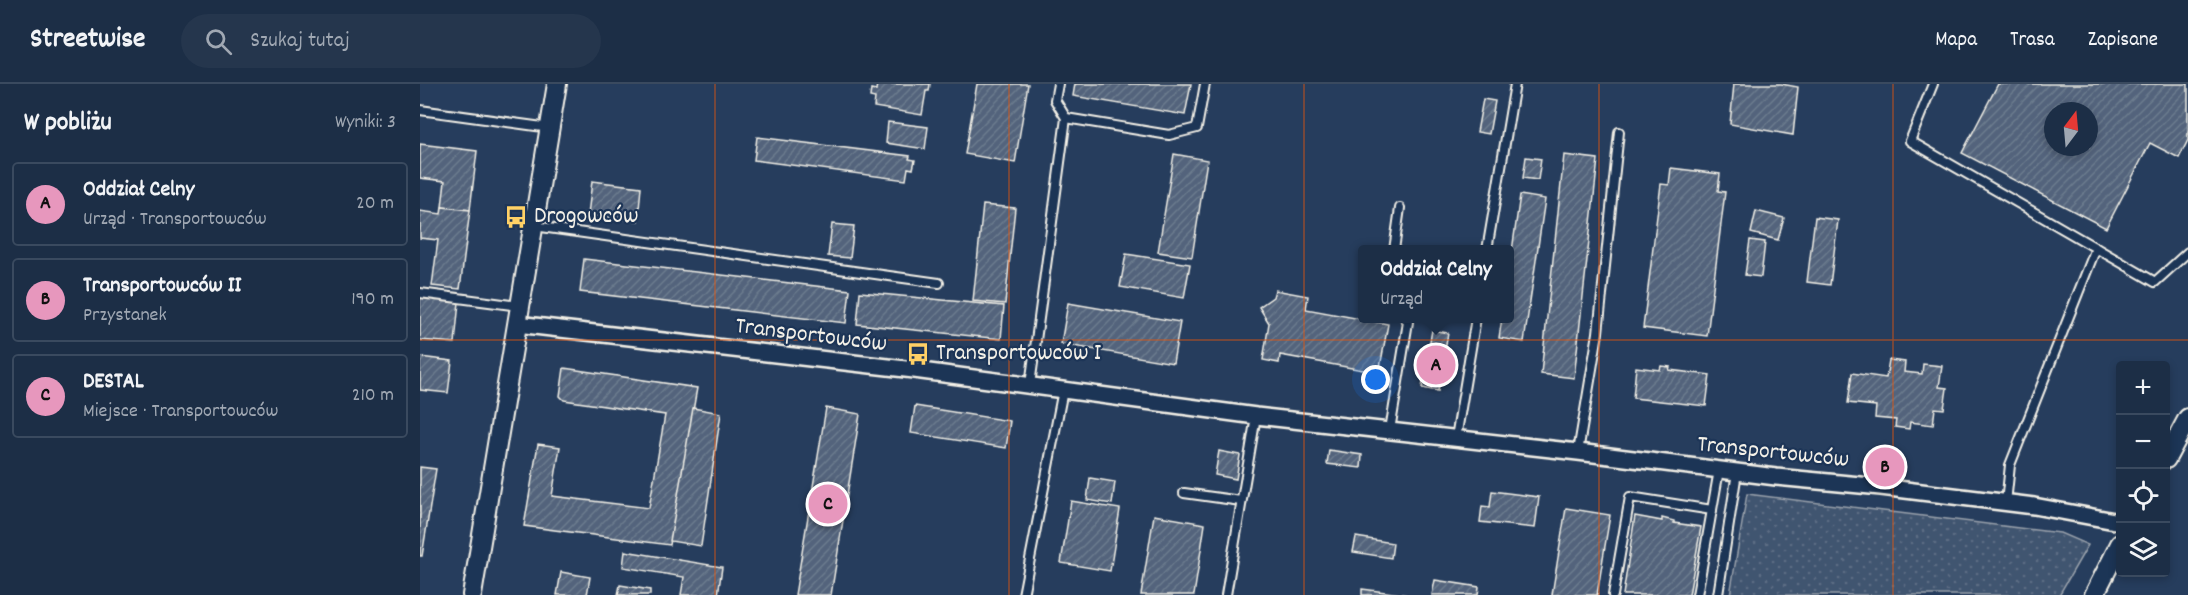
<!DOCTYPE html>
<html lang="pl">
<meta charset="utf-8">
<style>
body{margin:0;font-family:Dekko,sans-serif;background:#25364d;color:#f1f3f6}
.controls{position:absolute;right:18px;bottom:18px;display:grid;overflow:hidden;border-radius:6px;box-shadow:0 3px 9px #0003}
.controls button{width:54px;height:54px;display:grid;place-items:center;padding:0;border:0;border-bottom:2px solid #3a4a5f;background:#1c2e46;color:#f1f3f6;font:30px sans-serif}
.compass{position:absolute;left:1624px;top:18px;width:54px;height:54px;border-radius:50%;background:#1c2e46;box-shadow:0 3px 9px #0003;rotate:16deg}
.you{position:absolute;left:956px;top:296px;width:21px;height:21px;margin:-15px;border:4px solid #fff;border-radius:50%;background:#1a73e8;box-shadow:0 0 0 9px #1a73e833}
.badge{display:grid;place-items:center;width:39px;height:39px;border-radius:50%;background:#e797bd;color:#111;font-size:20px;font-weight:700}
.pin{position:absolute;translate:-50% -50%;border:3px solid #fff;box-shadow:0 2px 6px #0006}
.popup{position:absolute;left:938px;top:161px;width:156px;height:78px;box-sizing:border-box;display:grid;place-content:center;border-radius:6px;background:#1c2e46;filter:drop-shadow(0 2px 4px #0005);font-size:20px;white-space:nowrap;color:#a0a8b3}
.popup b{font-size:22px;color:#f1f3f6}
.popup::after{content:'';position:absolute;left:50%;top:100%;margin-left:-12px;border:12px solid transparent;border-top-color:#1c2e46}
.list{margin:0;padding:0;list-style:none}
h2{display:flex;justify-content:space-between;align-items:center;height:78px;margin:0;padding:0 24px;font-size:26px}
h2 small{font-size:20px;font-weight:400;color:#a0a8b3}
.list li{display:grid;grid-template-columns:39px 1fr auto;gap:18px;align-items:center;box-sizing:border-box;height:84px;margin:0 12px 12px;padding:0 12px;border:2px solid #3a4a5f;border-radius:6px}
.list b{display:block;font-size:22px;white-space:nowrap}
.list p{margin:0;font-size:20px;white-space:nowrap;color:#a0a8b3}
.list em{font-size:20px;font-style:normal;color:#a0a8b3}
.icon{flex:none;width:33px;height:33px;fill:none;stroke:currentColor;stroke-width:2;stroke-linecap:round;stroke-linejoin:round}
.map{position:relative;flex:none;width:1768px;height:511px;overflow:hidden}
header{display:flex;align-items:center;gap:36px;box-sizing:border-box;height:84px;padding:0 30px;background:#1c2e46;border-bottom:2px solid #3a4a5f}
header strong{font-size:28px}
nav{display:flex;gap:33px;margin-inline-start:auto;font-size:21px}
.search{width:420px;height:54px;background:#25364d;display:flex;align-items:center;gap:15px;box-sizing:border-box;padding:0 21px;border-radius:33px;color:#a0a8b3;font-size:22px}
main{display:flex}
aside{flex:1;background:#1c2e46}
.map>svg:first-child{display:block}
.grass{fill:url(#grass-dots);stroke:#9aa2ac;stroke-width:1.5}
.building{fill:url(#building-hatch);stroke:#f4f1e8;stroke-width:1.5;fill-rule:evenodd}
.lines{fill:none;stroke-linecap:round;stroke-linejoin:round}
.service-casing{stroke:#f4f1e8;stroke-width:12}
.minor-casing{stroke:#f4f1e8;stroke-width:20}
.tertiary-casing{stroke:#f4f1e8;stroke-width:22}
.service{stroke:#1d3557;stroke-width:8}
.minor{stroke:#1d3557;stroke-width:15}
.tertiary{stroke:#1d3557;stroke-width:18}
.grid{fill:none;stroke:#e8590c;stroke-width:1.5;stroke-opacity:0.55}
.labels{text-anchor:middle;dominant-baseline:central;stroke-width:4.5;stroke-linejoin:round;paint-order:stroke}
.poi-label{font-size:24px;fill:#f4f1e8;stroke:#1d3557;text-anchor:start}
.street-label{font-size:24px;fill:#f4f1e8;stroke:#1d3557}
</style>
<header>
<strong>Streetwise</strong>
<div class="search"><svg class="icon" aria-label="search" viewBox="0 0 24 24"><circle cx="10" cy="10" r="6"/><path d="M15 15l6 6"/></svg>Szukaj tutaj</div>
<nav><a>Mapa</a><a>Trasa</a><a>Zapisane</a></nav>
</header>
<main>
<aside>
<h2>W pobliżu<small>Wyniki: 3</small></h2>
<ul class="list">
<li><span class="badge">A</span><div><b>Oddział Celny</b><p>Urząd · Transportowców</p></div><em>20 m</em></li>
<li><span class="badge">B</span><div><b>Transportowców II</b><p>Przystanek</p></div><em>190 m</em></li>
<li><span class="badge">C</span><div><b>DESTAL</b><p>Miejsce · Transportowców</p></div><em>210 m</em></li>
</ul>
</aside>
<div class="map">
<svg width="1768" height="511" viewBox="0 0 1768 511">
<defs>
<pattern id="grass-dots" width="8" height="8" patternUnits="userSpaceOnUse" patternTransform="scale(1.5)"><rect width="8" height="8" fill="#40546f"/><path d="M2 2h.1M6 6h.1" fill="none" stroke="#5c6d84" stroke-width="1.8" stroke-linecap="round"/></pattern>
<pattern id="building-hatch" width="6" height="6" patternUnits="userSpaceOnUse" patternTransform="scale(1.5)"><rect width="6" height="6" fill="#52647b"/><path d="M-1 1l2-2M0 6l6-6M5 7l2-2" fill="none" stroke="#6c7b8e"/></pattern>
</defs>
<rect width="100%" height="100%" fill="#263d5d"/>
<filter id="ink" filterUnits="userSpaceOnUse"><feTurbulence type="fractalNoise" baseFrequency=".0167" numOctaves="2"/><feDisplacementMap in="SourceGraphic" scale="12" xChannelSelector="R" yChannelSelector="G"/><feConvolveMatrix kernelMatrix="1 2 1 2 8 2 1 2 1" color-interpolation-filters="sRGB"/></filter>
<g filter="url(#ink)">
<!-- grass -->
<polygon class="grass" points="1327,410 1640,449 1668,461 1639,511 1310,511"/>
<!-- building -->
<g class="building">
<polygon points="457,0 510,0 509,7 506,7 502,31 454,23 455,14 450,13 451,5 456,6"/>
<polygon points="557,0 608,0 595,79 545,70"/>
<polygon points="655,0 771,0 765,31 653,12"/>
<polygon points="1314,0 1361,0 1378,3 1373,51 1310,40"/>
<path d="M1578 0H1768V56L1759 74 1730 59 1686 144 1542 69ZM1633 27H1669V63H1633Z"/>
<polygon points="1063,15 1075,17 1069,50 1057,48"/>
<polygon points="468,38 508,43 505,65 466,59"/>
<polygon points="337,53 490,72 489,75 495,76 493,85 488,84 486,96 334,76"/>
<polygon points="0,60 57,67 50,126 22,123 25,97 0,94"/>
<polygon points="754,70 787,76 772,173 738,168"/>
<polygon points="1144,71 1178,75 1154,294 1121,290"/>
<polygon points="1106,73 1121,75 1118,96 1103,94"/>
<polygon points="1251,84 1300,90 1298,107 1305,108 1287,252 1223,244 1241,100 1249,101"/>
<polygon points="172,97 221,103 218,137 168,131"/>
<polygon points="1100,111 1125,115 1104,258 1079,254 1082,234 1090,234 1090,181"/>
<polygon points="563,121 595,124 585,220 553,217"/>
<polygon points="22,123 50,126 40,205 12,202 18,156 0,154 0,127 21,130"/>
<polygon points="1336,127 1364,134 1358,156 1331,149"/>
<polygon points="1395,133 1418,136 1410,201 1387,198"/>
<polygon points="412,140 434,142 430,174 408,172"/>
<polygon points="1330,156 1345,158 1341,193 1325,191"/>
<polygon points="706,170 770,180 764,214 700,203"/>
<polygon points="164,175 430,206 426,239 160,208"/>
<polygon points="855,206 888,212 886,225 968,240 959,289 860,271 859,279 843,276 849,239 839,223 853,213"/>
<polygon points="440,208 584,222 581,255 437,240"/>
<polygon points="0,214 39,218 35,259 0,256"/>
<polygon points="648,219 760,238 753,279 641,260"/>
<polygon points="1012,246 1028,249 1018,307 1002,304"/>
<polygon points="0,273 32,277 28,309 0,306"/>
<polygon points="1469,276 1485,278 1484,288 1502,290 1503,280 1522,282 1519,303 1527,304 1524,325 1515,324 1513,341 1490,338 1489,345 1475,343 1476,336 1455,334 1456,322 1428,319 1432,289 1466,294"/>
<polygon points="1241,282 1250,283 1249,286 1290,291 1286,322 1213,314 1216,283 1240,286"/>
<polygon points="144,284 277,304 250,461 104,442 118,360 140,363 132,412 229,424 245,331 144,316 140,312"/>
<polygon points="495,322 590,337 586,364 491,349"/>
<polygon points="273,324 301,329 281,462 250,457"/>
<polygon points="406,324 440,330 411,511 375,511"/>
<polygon points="909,366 942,371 941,384 907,380"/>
<polygon points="799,367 820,371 816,395 795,391"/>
<polygon points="0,383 16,385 2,472 0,472"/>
<polygon points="670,394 695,398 692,420 667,416"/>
<polygon points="1072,407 1119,413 1115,444 1060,438 1062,422 1070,423"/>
<polygon points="651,417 700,425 690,487 641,479"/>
<polygon points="1146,424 1190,431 1177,511 1132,511"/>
<polygon points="734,431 785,440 774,511 721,511"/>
<polygon points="1215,432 1242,437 1242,434 1254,437 1254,439 1281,443 1269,511 1203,511"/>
<polygon points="936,453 973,459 971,474 933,468"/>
<polygon points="205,467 302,483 298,511 261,511 264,493 203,483"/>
<polygon points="141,488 170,493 167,511 137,511"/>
<polygon points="1015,496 1059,503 1058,511 1012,511"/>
<polygon points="200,501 230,506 230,511 198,511"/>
<polygon points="942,505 989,511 942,511"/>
</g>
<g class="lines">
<!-- service casing -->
<g class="service-casing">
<g id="service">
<polyline points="1513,0 1490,57 1735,198 1768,168"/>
<polyline points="0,26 130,44"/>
<polyline points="646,34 749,51 777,44 785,0"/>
<polyline points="114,142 519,199"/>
<polyline points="974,166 980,124"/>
<polyline points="1067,166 1095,0"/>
<polyline points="0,209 99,222"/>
<polyline points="610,301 646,34 635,16 638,0"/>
<polyline points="970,346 988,238 985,234"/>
<polyline points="1036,354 1056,234"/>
<polyline points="1158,368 1178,249 1199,48"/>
<polyline points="764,409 821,417"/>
<polyline points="1586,419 1590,381 1676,164"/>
<polyline points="603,511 643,306"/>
<polyline points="806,511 836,332"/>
<polyline points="1193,511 1210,413 1292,426"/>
<polyline points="1277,511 1299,386"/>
<polyline points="1298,511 1317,388"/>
</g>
</g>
<!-- minor casing -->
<g class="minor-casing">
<polyline id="minor" points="97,240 494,286 836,332 1158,368 1356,393 1461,403 1614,422 1700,438"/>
</g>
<!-- tertiary casing -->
<g class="tertiary-casing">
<g id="tertiary">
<polyline points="1746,375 1768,334"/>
<polyline points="52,511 137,0"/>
<polyline points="1674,511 1700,460"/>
</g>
</g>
<!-- service -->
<use href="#service" class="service"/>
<!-- minor -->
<use href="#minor" class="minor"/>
<!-- tertiary -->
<use href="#tertiary" class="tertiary"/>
</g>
</g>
<!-- grid -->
<path class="grid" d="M295 0V511M589 0V511M884 0V511M1179 0V511M1473 0V511M0 256H1768"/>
<!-- icons -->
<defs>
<g id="bus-bare" transform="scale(1.8)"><path d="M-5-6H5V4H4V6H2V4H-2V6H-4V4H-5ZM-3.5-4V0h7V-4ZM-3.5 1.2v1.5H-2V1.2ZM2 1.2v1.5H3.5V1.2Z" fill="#ffd166" stroke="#1d3557" stroke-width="2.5" paint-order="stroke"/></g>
</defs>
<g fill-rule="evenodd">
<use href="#bus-bare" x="96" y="133"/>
<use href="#bus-bare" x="498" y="270"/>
</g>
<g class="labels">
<!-- poi labels -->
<g class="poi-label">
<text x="114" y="133">Drogowców</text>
<text x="516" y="270">Transportowców I</text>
</g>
<!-- street labels -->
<g class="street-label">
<text transform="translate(391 252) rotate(7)">Transportowców</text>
<text transform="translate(1353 369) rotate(6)">Transportowców</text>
</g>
</g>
</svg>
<div class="controls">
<button>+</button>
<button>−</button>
<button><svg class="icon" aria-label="locate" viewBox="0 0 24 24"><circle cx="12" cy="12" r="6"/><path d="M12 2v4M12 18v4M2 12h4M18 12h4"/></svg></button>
<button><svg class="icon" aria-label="layers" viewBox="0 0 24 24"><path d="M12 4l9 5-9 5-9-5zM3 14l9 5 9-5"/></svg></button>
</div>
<svg class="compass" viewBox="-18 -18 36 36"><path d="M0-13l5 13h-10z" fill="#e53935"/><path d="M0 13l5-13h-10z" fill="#a0a8b3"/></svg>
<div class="you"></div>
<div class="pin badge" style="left:1016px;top:281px">A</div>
<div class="popup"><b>Oddział Celny</b>Urząd</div>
<div class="pin badge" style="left:1465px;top:383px">B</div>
<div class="pin badge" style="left:408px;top:420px">C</div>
</div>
</main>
